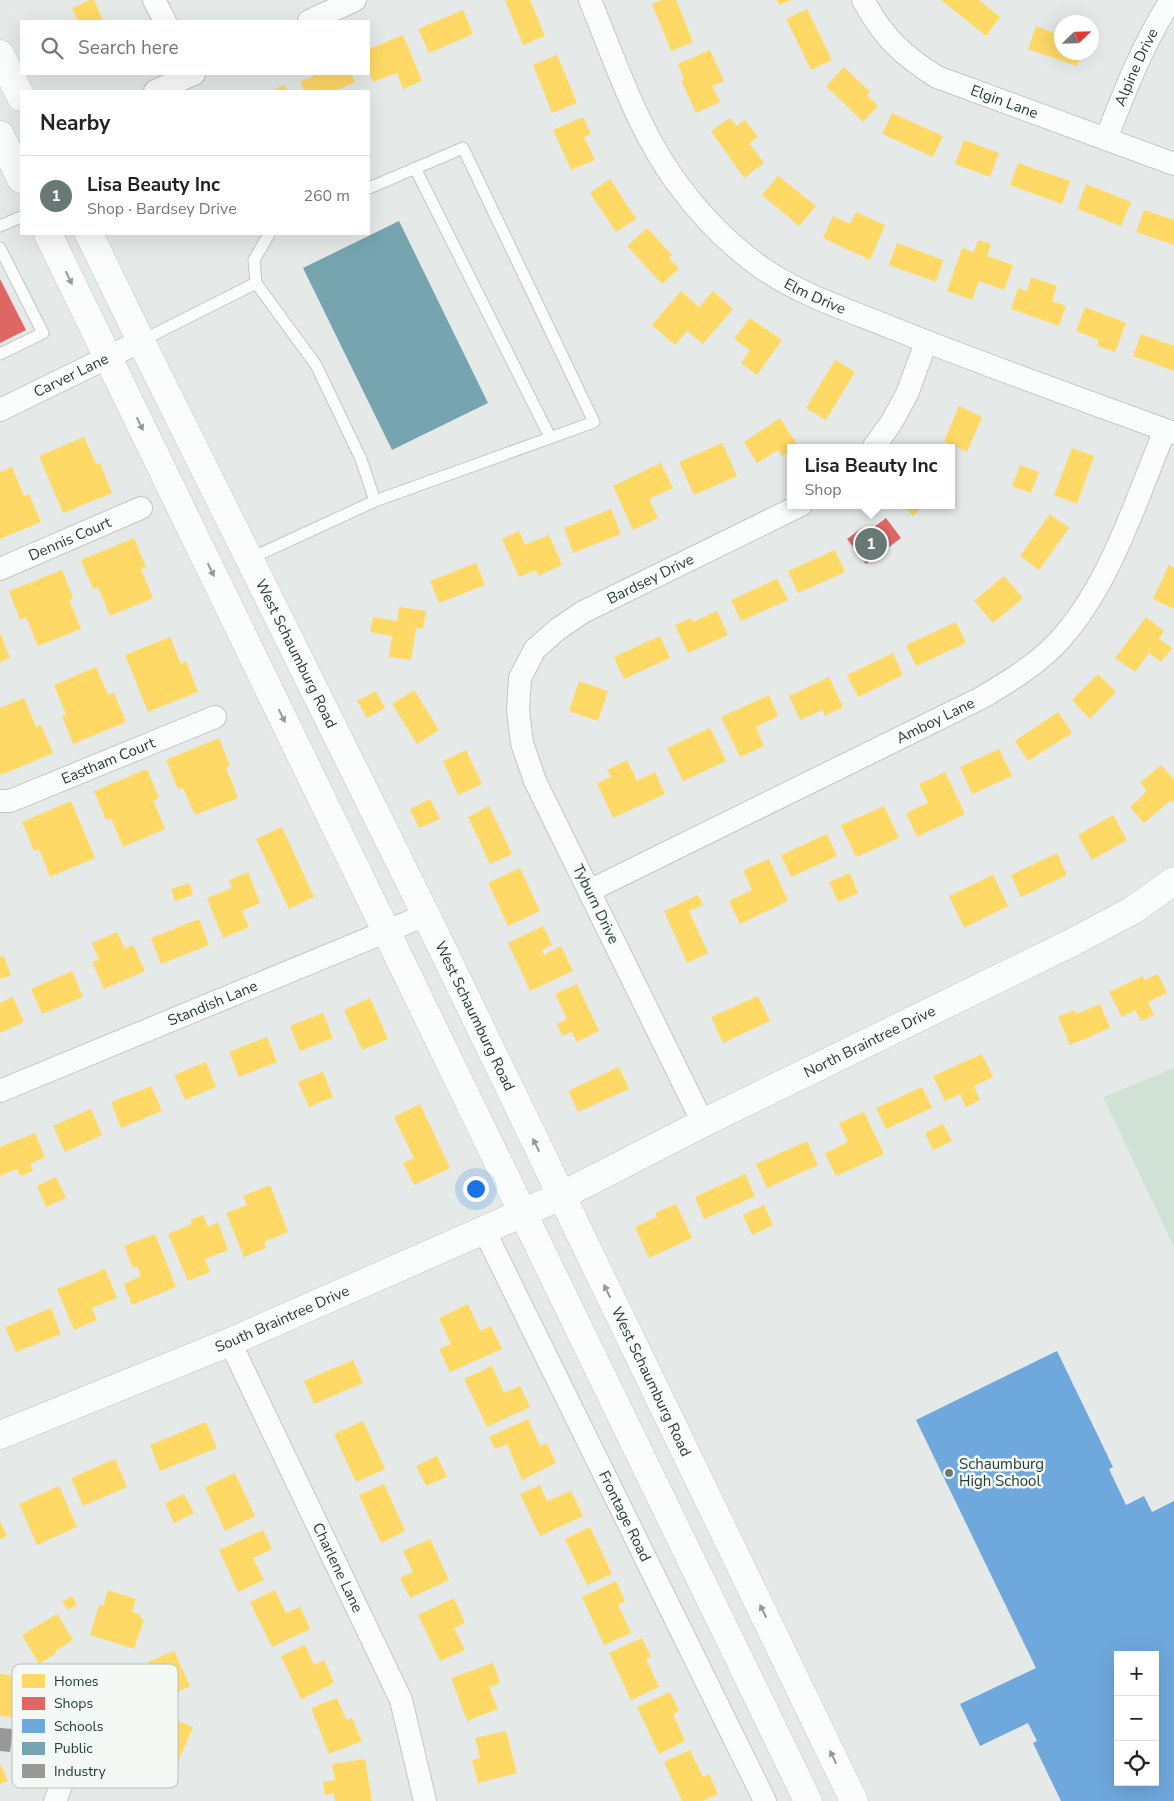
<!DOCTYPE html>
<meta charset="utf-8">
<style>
body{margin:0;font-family:"Nunito Sans",sans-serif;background:#f6f6f6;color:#222}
.controls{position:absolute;right:15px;bottom:15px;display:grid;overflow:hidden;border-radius:0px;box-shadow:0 5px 20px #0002}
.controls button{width:45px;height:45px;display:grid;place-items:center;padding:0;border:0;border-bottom:1px solid #e0e0e0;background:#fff;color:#222;font:25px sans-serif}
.compass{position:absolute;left:1054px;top:15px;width:45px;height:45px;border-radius:50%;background:#fff;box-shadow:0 5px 20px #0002;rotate:67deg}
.you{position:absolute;left:475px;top:1188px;width:18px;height:18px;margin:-12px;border:4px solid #fff;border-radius:50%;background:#1a73e8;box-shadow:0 0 0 8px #1a73e833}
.badge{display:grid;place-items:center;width:32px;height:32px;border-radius:50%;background:#687975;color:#fff;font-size:16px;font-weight:700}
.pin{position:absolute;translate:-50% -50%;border:2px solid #fff;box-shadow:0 1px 5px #0006}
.popup{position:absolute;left:787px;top:444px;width:168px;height:65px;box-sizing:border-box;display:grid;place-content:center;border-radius:0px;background:#fff;filter:drop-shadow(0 1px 4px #0005);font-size:16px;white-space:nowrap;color:#767676}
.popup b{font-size:19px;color:#222}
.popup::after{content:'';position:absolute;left:50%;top:100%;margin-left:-10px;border:10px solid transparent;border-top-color:#fff}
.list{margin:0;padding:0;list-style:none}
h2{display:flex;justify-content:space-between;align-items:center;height:65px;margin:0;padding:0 20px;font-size:21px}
h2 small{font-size:16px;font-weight:400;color:#767676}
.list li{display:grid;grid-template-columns:32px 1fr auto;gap:15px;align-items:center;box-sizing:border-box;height:80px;padding:0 20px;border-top:1px solid #e0e0e0}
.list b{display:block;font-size:19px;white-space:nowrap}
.list p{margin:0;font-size:16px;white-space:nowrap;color:#767676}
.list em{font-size:16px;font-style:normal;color:#767676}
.icon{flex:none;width:28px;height:28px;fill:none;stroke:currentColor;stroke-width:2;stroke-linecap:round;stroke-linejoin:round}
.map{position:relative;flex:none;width:1174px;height:1801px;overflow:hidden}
.search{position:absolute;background:#fff;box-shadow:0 5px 20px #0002;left:20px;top:20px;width:350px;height:55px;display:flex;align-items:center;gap:12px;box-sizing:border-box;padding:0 18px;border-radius:0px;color:#767676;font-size:19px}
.panel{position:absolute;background:#fff;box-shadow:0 5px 20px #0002;left:20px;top:90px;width:350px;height:145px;border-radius:0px}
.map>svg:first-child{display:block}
.green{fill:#d0e2d6}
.homes{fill:#ffd966}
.shops{fill:#e06666}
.schools{fill:#6fa8dc;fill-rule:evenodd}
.public{fill:#76a5af}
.industry{fill:#999}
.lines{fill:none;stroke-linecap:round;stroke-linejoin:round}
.lane-casing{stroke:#c2c7c5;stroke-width:13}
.street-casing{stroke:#c2c7c5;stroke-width:24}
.secondary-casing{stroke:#c1c7c5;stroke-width:29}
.lane{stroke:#fbfcfc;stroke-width:11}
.street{stroke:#fbfcfc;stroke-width:22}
.secondary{stroke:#fbfcfc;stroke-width:28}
.oneway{fill:#909c9a}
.poi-dot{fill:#687975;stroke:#f4f9f6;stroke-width:2}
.labels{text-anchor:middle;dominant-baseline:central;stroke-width:5;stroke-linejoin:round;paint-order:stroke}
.street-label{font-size:15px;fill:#243c37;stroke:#f4f9f6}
.poi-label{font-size:15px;fill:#243c37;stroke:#f4f9f6;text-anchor:start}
.key{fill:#f4f9f6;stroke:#b6c0bd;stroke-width:1}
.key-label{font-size:14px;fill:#243c37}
</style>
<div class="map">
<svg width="1174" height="1801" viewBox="0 0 1174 1801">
<rect width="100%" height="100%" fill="#e5eae8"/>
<!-- green -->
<polygon class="green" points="1174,1068 1174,1247 1103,1097"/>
<!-- homes -->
<g class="homes">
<polygon points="90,0 94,0 103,21 78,21 72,8"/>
<polygon points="505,0 530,0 545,36 523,45"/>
<polygon points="661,0 676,0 693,42 671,51 652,4"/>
<polygon points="777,0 792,0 779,5"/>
<polygon points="941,0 979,0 1000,17 986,36"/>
<polygon points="807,9 832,60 811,70 786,19"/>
<polygon points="463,10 473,34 429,53 418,29"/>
<polygon points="1060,24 1062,25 1062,52 1082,52 1077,66 1028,49 1036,26 1056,34"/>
<polygon points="403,35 422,81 403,89 397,73 373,82 369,71 369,49"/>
<polygon points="710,50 724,81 712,86 720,102 696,113 681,80 684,79 678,64"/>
<polygon points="557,55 577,103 552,113 533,65"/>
<polygon points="844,67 870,92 867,95 878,106 863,122 826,86"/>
<polygon points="318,74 351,74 355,82 335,91 304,91 300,82"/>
<polygon points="285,85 287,91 271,91"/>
<polygon points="892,113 943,136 933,157 882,134"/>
<polygon points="583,117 591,134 584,137 595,160 571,170 553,130"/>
<polygon points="730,118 736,126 745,120 758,137 749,143 764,163 744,178 711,131"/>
<polygon points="964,140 999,153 990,177 955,164"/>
<polygon points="1018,163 1070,181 1062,204 1010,185"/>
<polygon points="778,176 816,206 799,226 762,195"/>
<polygon points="610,179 636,219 616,232 590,193"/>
<polygon points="1086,184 1131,202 1121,226 1077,209"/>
<polygon points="1144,210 1174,220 1174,245 1136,232"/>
<polygon points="856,212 885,225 870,260 823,238 833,216 850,224"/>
<polygon points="647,228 672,255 669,258 679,269 662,284 627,246"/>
<polygon points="978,240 991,244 987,256 1013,265 1004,290 979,281 972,300 947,291 962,248 974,252"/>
<polygon points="897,243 943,260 936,282 889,265"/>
<polygon points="1031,277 1057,286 1052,301 1066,306 1059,326 1011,309 1018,288 1027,291"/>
<polygon points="681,291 699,307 713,291 733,309 703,344 687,331 675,345 652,325"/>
<polygon points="1085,307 1126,323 1115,352 1097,346 1099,340 1076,331"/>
<polygon points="750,318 782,340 757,375 741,363 750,350 734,339"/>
<polygon points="1141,334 1174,346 1174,371 1133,356"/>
<polygon points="835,360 855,372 826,420 806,408"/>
<polygon points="959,406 982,417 967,452 944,441"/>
<polygon points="780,418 798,446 791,448 791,450 782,456 778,450 757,463 744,442"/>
<polygon points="84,437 96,464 100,463 112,493 63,513 39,456"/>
<polygon points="722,443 737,476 694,495 679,462"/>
<polygon points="1072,448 1094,456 1077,504 1054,495"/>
<polygon points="661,463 673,488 649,499 658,518 633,530 613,486"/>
<polygon points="1020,465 1039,472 1031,493 1012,486"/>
<polygon points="12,467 24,496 29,494 41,522 0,539 0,472"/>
<polygon points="903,505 924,505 913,516"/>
<polygon points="611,509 621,534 573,553 564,528"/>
<polygon points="1050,514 1069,528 1039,570 1020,556"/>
<polygon points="519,531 525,545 549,535 562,565 538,576 536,570 519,577 502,539"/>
<polygon points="134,538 146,567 141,569 153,598 110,616 98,587 93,589 81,560"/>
<polygon points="835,550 845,572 798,593 788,571"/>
<polygon points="476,563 485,585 439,603 430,581"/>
<polygon points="1169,565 1174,568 1174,609 1153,599"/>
<polygon points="62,570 73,598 69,600 81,629 38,646 26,617 20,620 9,591"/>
<polygon points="1004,576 1023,598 993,623 974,601"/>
<polygon points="777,579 788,600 741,621 731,600"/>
<polygon points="399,607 426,611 423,629 416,628 411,660 389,657 392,636 370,632 373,617 397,621"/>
<polygon points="717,611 728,635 688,653 675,625 691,618 693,622"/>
<polygon points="1146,617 1164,631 1159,639 1172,648 1161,662 1149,653 1135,672 1115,658"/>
<polygon points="956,622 966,643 916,666 906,645"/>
<polygon points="0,633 10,658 0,662"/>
<polygon points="660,636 670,658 624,679 614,657"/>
<polygon points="170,637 181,664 186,661 198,692 148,712 125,655"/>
<polygon points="893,653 903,675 858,697 847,675"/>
<polygon points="96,667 108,695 114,693 126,722 73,744 62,716 66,715 54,685"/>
<polygon points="1098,674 1116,692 1090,719 1072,700"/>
<polygon points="829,677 843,707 825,716 823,710 800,720 789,696"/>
<polygon points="579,681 608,691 598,721 569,711"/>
<polygon points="414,690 439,730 417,744 392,704"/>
<polygon points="376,691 385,708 367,718 357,701"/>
<polygon points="769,695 778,716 756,727 764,746 740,757 721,717"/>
<polygon points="24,698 36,727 41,725 53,753 1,775 0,772 0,708"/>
<polygon points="1058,712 1072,733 1028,761 1015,741"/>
<polygon points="710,728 726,761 683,781 667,748"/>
<polygon points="219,738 230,766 226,768 238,798 195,815 183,788 178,789 166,760"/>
<polygon points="999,749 1012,776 972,794 960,767"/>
<polygon points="466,750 482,784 458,795 443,761"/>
<polygon points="627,760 637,781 655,772 665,794 613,818 597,783 611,777 607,770"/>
<polygon points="1161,765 1174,780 1174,803 1171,800 1144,823 1130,807 1147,791 1140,783"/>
<polygon points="147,769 159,798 153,800 165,829 123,847 111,818 106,820 94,791"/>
<polygon points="945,772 965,814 917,837 906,813 928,803 919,784"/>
<polygon points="430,799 440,819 419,828 410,809"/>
<polygon points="71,801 95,858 50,877 39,849 34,851 22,822"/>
<polygon points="489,806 512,854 490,864 468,817"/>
<polygon points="884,806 899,838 856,857 841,825"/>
<polygon points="1113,815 1127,840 1092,860 1078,835"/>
<polygon points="282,827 314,897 289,909 256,839"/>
<polygon points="827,834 837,856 791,877 781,855"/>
<polygon points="1057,853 1067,875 1021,897 1011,875"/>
<polygon points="769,859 788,901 740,924 729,901 752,890 743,870"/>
<polygon points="520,868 540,911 508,926 488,883"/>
<polygon points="248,872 260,903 242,911 249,927 223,938 207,898 232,888 229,880"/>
<polygon points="850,873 858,893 838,902 829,882"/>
<polygon points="993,875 1008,906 964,928 949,896"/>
<polygon points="189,883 193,895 175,901 171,889"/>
<polygon points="698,895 703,905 689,911 708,953 687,963 664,911"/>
<polygon points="199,919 209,945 161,964 151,938"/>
<polygon points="543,926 552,945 542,950 544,955 561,946 573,971 530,991 508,943"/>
<polygon points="117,932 125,949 133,945 145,971 104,989 92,962 99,960 92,943"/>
<polygon points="3,955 11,975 0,979 0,957"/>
<polygon points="72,971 83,997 42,1014 31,989"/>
<polygon points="1158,974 1167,993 1148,1002 1154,1015 1141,1021 1135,1010 1122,1017 1109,992 1143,976 1144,980"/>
<polygon points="577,984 599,1031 577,1042 572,1032 562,1036 557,1024 567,1019 555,994"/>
<polygon points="758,996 770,1021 723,1043 711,1017"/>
<polygon points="13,997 24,1022 0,1033 0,1003"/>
<polygon points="370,998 388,1039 362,1050 344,1010"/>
<polygon points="1100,1004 1110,1028 1070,1045 1058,1017 1074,1010 1076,1014"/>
<polygon points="323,1013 333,1038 300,1051 290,1026"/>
<polygon points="267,1037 277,1062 239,1077 229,1052"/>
<polygon points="982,1054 993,1077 974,1086 980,1100 966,1107 960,1094 945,1101 933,1076"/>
<polygon points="206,1062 216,1087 185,1100 174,1075"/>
<polygon points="619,1067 629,1089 578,1112 568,1091"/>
<polygon points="323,1072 333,1097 309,1107 298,1082"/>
<polygon points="151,1086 162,1111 121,1128 111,1102"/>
<polygon points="922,1087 932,1108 886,1129 876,1108"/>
<polygon points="420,1104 450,1168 414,1185 403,1163 414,1158 394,1117"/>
<polygon points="91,1109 102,1135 65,1152 53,1126"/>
<polygon points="864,1112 884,1154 836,1176 825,1153 848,1142 839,1123"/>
<polygon points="943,1124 952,1141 933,1150 925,1133"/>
<polygon points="35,1133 45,1157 30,1164 33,1171 20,1176 17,1169 0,1176 0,1147"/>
<polygon points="807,1141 818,1165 767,1188 756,1164"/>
<polygon points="745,1174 755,1196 704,1219 695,1197"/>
<polygon points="56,1177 66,1198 46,1207 37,1186"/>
<polygon points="270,1185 288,1232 264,1242 266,1248 244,1257 226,1213 247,1205 243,1196"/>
<polygon points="676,1204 692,1238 649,1258 635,1227 657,1217 655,1213"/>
<polygon points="764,1205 773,1225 752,1235 743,1215"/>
<polygon points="203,1215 208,1227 218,1222 228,1250 205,1259 210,1272 188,1281 168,1234 192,1224 190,1220"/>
<polygon points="155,1234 176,1287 132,1305 124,1284 141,1276 137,1266 133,1268 124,1246"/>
<polygon points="105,1269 117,1298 92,1308 97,1320 74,1330 57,1289"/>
<polygon points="468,1304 480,1331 491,1326 502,1349 450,1372 439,1349 451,1344 439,1318"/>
<polygon points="51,1308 61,1334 16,1352 5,1327"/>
<polygon points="353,1360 363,1383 314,1404 304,1381"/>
<polygon points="492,1366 504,1393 520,1386 530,1407 487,1427 464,1379"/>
<polygon points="528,1419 540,1446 547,1443 556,1463 522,1480 507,1444 495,1449 489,1437"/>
<polygon points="363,1421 385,1469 356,1482 334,1434"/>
<polygon points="206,1422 217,1448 160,1471 150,1445"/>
<polygon points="437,1456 447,1477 426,1486 416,1466"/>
<polygon points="115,1459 127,1487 83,1506 71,1478"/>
<polygon points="235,1473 255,1516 225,1531 205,1487"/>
<polygon points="384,1484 405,1531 381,1543 359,1495"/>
<polygon points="540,1485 547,1501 571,1491 583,1516 540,1536 520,1494"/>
<polygon points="59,1486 77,1527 37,1545 19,1504"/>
<polygon points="184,1494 194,1513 174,1523 165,1503"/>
<polygon points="0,1521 7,1536 0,1539"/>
<polygon points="590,1527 612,1574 587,1585 565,1539"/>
<polygon points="263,1530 272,1549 253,1558 264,1580 238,1592 219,1550"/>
<polygon points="430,1539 449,1580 410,1598 400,1578 413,1572 403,1551"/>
<polygon points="616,1581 625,1601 618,1605 631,1633 604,1645 582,1597"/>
<polygon points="108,1590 136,1599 132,1612 141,1615 140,1618 144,1619 134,1649 90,1635 99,1605 103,1606"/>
<polygon points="275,1590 286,1613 300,1607 310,1629 272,1647 250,1602"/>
<polygon points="72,1596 77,1605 68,1610 62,1602"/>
<polygon points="454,1598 465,1623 454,1628 465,1650 440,1661 418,1615"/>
<polygon points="57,1614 73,1640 55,1651 56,1653 39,1664 22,1635"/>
<polygon points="642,1638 651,1657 646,1659 659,1687 631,1700 609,1653"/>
<polygon points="305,1645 314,1665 324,1660 334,1683 301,1699 281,1656"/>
<polygon points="174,1651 190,1686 164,1698 148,1662"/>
<polygon points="493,1663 500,1683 489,1687 498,1709 467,1721 451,1678"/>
<polygon points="0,1674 23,1677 18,1718 0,1716"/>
<polygon points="670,1692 679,1711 673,1714 685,1741 659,1754 637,1707"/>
<polygon points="337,1698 346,1720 352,1718 362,1741 329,1754 311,1708"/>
<polygon points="165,1715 193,1727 175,1769 148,1758"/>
<polygon points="506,1731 517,1773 478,1783 472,1760 480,1758 475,1738"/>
<polygon points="690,1750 703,1777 709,1774 718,1794 703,1801 682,1801 664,1762"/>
<polygon points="365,1759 372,1801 335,1801 334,1793 325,1795 323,1782 335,1780 332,1764"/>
<polygon points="0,1764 8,1781 0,1784"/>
</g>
<!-- shops -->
<g class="shops">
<polygon points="0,279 26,330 0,343"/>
<polygon points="886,518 901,538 866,564 847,539 862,528 866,533"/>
</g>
<!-- schools -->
<path class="schools" d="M1057 1351 1113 1467 1109 1469 1126 1505 1144 1496 1152 1512 1174 1501V1801H1061L1033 1743 1037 1741 1028 1723 980 1746 960 1704 1036 1668 916 1420ZM1118 1655H1155V1782H1118Z"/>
<!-- public -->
<polygon class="public" points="399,221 488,403 392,450 303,268"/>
<!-- industry -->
<polygon class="industry" points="0,1728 13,1729 10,1752 0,1751"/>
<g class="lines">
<!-- lane casing -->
<g class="lane-casing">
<g id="lane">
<polyline points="415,168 550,437"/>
<polyline points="369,188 463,148 594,422 375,501"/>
<polyline points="0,226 21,217"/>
<polyline points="0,248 43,333 0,354"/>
<polyline points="256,283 254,260 269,234"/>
<polyline points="141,341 256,283 316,365 361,459 375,501 249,559"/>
</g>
</g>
<!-- street casing -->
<g class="street-casing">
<g id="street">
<polyline points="154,0 165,21"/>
<path id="s1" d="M590 0C616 63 638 132 680 187 703 218 731 246 762 268 801 295 848 310 892 328 985 365 1080 399 1174 433"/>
<path id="s2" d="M863 0C883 37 902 55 937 77L1174 164"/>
<polyline points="309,21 355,0"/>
<polyline points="155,91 194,74"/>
<path id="s3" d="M1106 139C1125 90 1143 44 1171 0"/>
<path id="s4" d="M0 410 141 341"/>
<polyline points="873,448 891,423 907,394 926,342"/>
<path id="s5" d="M0 569 141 508"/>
<path id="s6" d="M0 801H10L215 717"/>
<path id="s7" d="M589 891 981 698C1008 682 1033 667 1055 645 1108 591 1136 500 1165 430"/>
<path id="s8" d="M0 1091 426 915"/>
<path id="s9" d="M703 1123 535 781 522 743 518 710 520 678 535 649 558 629 583 612 801 505"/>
<path id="s10" d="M484 1230 765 1801"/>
<path id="s11" d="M230 1342 401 1700 425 1801"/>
<polyline points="55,1801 90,1711"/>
</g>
</g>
<!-- secondary casing -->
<g class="secondary-casing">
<g id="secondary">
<polyline points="0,54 21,97"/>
<polyline points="0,135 21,179"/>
<polyline points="48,234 808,1801"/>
<path id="s12" d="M89 234 141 341 426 915 854 1801"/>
<path id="s13" d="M0 1435 230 1342 561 1196 703 1123 1073 942 1133 910 1174 881"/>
</g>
</g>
<!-- lane -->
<use href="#lane" class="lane"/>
<!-- street -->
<use href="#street" class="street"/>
<!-- secondary -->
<use href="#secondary" class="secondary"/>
</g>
<!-- one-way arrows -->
<defs><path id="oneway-solid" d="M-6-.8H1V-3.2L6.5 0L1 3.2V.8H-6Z" transform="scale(1.25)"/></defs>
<g class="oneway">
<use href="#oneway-solid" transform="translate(69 278) rotate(64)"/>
<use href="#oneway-solid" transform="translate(140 424) rotate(64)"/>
<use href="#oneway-solid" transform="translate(211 570) rotate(64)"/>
<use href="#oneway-solid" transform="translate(282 716) rotate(64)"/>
<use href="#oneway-solid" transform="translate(536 1145) rotate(-116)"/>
<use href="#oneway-solid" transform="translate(607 1291) rotate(-116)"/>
<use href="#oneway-solid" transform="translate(763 1611) rotate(-116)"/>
<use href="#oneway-solid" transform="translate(833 1757) rotate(-116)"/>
</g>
<!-- markers -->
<circle class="poi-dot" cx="949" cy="1473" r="5"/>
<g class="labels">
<!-- street labels -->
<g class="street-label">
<text stroke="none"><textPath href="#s3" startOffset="78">Alpine Drive</textPath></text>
<text stroke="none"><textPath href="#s2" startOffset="180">Elgin Lane</textPath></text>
<text stroke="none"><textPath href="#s1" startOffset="384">Elm Drive</textPath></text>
<text stroke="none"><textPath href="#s4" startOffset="79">Carver Lane</textPath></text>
<text stroke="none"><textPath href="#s5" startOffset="76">Dennis Court</textPath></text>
<text stroke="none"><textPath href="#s9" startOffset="655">Bardsey Drive</textPath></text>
<text stroke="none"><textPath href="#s12" startOffset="468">West Schaumburg Road</textPath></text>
<text stroke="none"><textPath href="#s7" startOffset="386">Amboy Lane</textPath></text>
<text stroke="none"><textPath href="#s6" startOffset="116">Eastham Court</textPath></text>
<text transform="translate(596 904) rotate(64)">Tyburn Drive</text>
<text stroke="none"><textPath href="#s8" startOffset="230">Standish Lane</textPath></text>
<text stroke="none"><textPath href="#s12" startOffset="872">West Schaumburg Road</textPath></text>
<text stroke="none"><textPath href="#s13" startOffset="955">North Braintree Drive</textPath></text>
<text stroke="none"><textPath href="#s13" startOffset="305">South Braintree Drive</textPath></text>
<text stroke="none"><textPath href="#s12" startOffset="1278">West Schaumburg Road</textPath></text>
<text stroke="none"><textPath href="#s10" startOffset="319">Frontage Road</textPath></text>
<text stroke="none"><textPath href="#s11" startOffset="250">Charlene Lane</textPath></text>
</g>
<!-- poi labels -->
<g class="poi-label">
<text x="959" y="1464">Schaumburg<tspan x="959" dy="17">High School</tspan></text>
</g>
</g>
<!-- legend -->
<rect x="12" y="1664" width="166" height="124" rx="8" class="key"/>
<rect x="22" y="1674" width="23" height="14" fill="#ffd966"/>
<rect x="22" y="1697" width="23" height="13" fill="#e06666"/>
<rect x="22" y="1719" width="23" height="14" fill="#6fa8dc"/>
<rect x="22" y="1742" width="23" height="13" fill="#76a5af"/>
<rect x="22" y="1764" width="23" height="14" fill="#999"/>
<g class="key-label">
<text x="54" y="1686">Homes</text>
<text x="54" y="1708">Shops</text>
<text x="54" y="1731">Schools</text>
<text x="54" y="1753">Public</text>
<text x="54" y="1776">Industry</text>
</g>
</svg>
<div class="controls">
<button>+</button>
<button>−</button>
<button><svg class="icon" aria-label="locate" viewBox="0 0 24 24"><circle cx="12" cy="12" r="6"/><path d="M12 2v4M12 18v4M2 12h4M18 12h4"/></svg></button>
</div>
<svg class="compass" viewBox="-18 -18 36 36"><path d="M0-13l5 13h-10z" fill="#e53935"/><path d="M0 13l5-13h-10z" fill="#767676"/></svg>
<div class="you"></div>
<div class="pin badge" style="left:871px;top:544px">1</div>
<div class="popup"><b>Lisa Beauty Inc</b>Shop</div>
<div class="search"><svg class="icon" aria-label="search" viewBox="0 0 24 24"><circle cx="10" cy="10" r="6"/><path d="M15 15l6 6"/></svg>Search here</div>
<section class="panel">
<h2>Nearby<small></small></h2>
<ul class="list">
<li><span class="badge">1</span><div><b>Lisa Beauty Inc</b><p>Shop · Bardsey Drive</p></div><em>260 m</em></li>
</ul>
</section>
</div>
